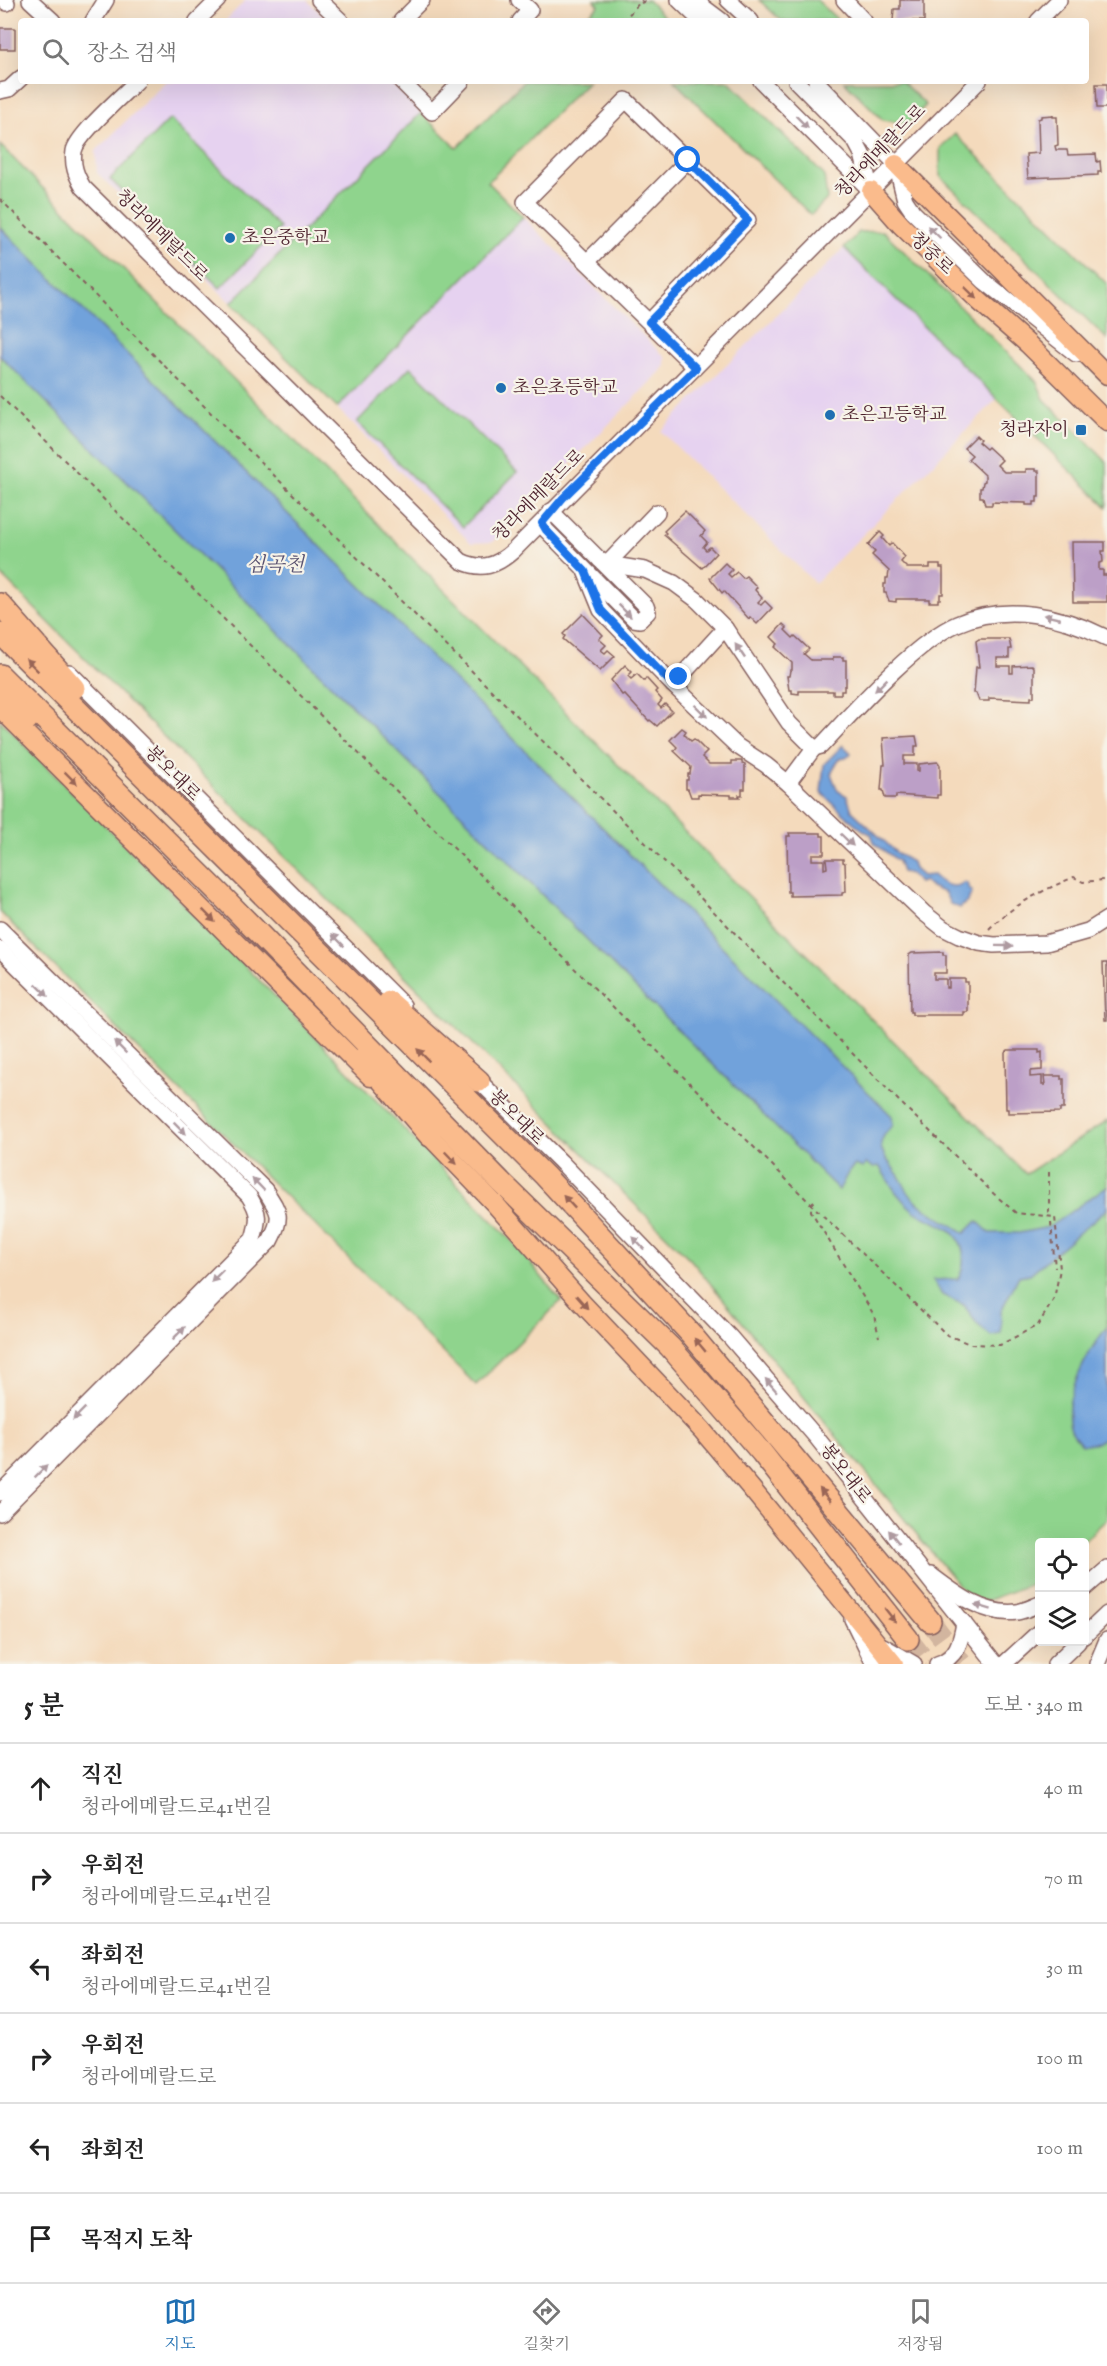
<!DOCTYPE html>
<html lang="ko">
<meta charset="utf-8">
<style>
body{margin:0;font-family:"IM FELL English","Noto Serif KR",serif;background:#f2f2f2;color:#222}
.controls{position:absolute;right:18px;bottom:18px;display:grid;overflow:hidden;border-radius:6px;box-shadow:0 6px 24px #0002}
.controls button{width:54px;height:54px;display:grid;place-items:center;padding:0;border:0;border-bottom:2px solid #e0e0e0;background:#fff;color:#222;font:30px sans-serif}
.stop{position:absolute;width:18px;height:18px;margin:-14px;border:4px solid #1a73e8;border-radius:50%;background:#fff}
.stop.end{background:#1a73e8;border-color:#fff;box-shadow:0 2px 6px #0008}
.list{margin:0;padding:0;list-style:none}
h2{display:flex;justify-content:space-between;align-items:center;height:78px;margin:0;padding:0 24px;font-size:26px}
h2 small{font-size:20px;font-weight:400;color:#767676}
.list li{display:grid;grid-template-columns:39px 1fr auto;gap:18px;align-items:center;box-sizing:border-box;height:90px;padding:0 24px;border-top:2px solid #e0e0e0}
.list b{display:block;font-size:22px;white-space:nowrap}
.list p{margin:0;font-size:20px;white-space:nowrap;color:#767676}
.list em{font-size:20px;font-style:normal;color:#767676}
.icon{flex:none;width:33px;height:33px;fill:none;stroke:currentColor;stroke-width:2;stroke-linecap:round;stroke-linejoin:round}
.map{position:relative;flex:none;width:1107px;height:1664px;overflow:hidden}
.search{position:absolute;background:#fff;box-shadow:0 6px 24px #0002;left:18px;right:18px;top:18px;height:66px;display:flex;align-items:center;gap:15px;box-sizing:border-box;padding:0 21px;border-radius:6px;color:#767676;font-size:22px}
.sheet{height:618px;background:#fff}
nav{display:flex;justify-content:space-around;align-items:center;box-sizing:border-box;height:84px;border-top:2px solid #e0e0e0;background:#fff;font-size:16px;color:#767676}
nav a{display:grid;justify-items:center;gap:3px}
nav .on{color:#1f6fb2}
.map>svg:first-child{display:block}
.built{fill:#e6d2f0}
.green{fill:#8fd48d;stroke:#6c7a5c;stroke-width:1.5}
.water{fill:#71a2db;stroke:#5e6083;stroke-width:1.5}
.building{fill:#bc9fc7}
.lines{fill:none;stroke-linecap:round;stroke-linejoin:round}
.highway-tunnel{stroke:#d2b59f;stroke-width:21;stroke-dasharray:21 10;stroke-linecap:butt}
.minor-casing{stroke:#86605e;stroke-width:18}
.major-casing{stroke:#86605e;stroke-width:21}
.highway-casing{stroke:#86605e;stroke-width:24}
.path{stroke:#86605e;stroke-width:2;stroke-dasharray:4.5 4.5;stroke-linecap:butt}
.minor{stroke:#fff;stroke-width:15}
.major{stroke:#fabb8c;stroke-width:18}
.highway{stroke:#fabb8c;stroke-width:21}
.oneway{fill:#ae9aa0}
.oneway2{fill:#996557}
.route{stroke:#1a73e8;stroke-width:8}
.poi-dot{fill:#1f6fb2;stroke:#f7f3e8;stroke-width:2}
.labels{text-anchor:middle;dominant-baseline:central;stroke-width:4.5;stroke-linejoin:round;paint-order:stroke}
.street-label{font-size:18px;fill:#4a1f2b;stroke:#f7f3e8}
.poi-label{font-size:18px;fill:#4a1f2b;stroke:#f7f3e8;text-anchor:start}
.water-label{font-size:20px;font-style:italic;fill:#5a5371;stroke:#f7f3e8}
</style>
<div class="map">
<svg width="1107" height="1664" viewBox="0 0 1107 1664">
<rect width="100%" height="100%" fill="#f7f3e8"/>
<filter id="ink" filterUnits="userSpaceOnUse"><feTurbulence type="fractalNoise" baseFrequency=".0167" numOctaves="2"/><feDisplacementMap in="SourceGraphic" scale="12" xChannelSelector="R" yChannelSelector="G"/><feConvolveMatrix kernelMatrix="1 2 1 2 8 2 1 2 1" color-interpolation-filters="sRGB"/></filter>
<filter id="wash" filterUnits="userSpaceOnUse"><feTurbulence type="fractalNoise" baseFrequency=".008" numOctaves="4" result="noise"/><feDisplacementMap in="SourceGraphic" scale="24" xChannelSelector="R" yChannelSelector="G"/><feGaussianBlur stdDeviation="1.35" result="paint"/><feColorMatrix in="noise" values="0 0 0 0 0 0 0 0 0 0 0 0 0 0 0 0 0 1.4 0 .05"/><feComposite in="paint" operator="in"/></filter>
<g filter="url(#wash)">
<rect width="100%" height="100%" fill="#f4dabc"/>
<!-- built -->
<g class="built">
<polygon points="246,0 307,0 328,21 225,21"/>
<polygon points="166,81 389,81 421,113 231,303 97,173 96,151"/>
<polygon points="523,217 665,357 665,367 493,542 471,543 337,408"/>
<polygon points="844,248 998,398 815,583 661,431"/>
</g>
<!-- green -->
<g class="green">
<polygon points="594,0 648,0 668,21 583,21 599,5"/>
<polygon points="759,0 817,0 839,21 782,21"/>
<polygon points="524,81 588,81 488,182 523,217 337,408 231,303 421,113 457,148"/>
<polygon points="674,81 729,81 824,175 827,199 811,215"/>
<polygon points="844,81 901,81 926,105 907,124 883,120"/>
<polygon points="170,119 280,228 220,288 110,179"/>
<polygon points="955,134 1107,284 1107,339 940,176 940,148"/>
<polygon points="0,145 1026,1174 1107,1121 1107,1519 1083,1542 1040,1542 1039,1581 975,1605 691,1260 0,574"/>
<polygon points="883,231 1037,382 1044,399 1107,462 1107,507 844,248 859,232"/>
<polygon points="410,367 517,472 463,527 357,422"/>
<polygon points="0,720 282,1003 515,1244 561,1301 476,1385 0,912"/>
</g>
<!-- water -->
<g class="water">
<path d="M0 227 892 1116 893 1125C872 1145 882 1152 896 1172 903 1180 906 1192 914 1199 927 1213 949 1222 965 1233L977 1221 990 1233H1019L1049 1227 1107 1186V1209L1030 1274 1019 1276 1001 1311V1334L991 1336 977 1324 964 1305 942 1295 933 1280 958 1279C963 1271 964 1262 963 1252 958 1223 931 1225 913 1210 897 1197 889 1182 879 1166L873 1167 866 1164 863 1168 855 1165 849 1171 839 1190 0 356Z"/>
<path d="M843 745 851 753 846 758 839 759 831 774 838 791 847 796 852 811 898 854 912 862 914 869 922 876 933 875C941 883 954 891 964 882L967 883 969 890 972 891 968 901 960 908 950 904 945 893 929 886 924 881 919 883 910 874 902 872 898 861 875 844 871 834C861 832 830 801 821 792L824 764Z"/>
<path d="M1107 1327V1437L1098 1442 1082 1445C1079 1441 1073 1435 1071 1430 1060 1399 1089 1350 1107 1327Z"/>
</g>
<g id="blocks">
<!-- building -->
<g class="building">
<polygon points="900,0 924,0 924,21 893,21 894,9 900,9"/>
<rect x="0" y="28" width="15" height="21"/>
<polygon points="1096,84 1107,84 1107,108 1097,108"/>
<polygon points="1053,115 1053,117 1057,117 1058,145 1055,146 1056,150 1067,150 1068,155 1096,154 1097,162 1100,161 1101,172 1098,172 1098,175 1028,178 1026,154 1039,153 1038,119 1041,118 1041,116"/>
<polygon points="976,436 980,440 978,442 986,449 988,447 1002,460 997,465 1004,472 1026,472 1026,469 1036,469 1036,471 1039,471 1039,497 1037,497 1037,502 1034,502 1034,505 1026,505 1026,503 992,502 992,505 985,505 983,497 980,497 980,488 982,488 983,482 985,481 985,475 968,459 972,455 964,448"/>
<polygon points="685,511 705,531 701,536 707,542 703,547 706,550 710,547 716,553 702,568 664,535 666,533 664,531"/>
<polygon points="880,532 884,536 882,538 889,546 892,543 905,557 901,562 907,568 930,568 930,565 940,565 940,568 943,568 943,594 940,594 940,599 938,599 938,602 929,602 929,599 896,599 896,602 889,601 886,593 884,593 884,584 886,584 886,578 888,578 889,571 872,555 875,552 868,545"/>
<polygon points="1072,542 1105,542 1105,551 1102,551 1103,562 1099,563 1099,570 1103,570 1103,575 1107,575 1107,602 1073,602"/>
<polygon points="725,563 732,570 728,574 731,577 737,572 743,578 746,576 757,587 755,590 762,598 758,602 761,605 765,601 772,608 757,624 750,617 749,619 724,591 722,593 710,578"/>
<polygon points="583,614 603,635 599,639 606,645 601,650 605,653 608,650 615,656 600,671 563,639 565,636 563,634"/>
<polygon points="783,624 787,628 785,630 793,638 795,636 809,649 804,654 811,660 833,660 833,657 843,657 843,660 846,660 846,686 844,686 844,691 841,691 841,694 833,694 833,691 799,691 799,694 792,693 792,690 789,690 787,676 789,676 790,670 792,670 792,663 775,647 778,644 771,637"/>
<polygon points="979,639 1009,639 1011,649 1009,649 1009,658 997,658 997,666 1010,666 1010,673 1013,673 1013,666 1032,665 1034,667 1034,697 1031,697 1031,700 989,698 989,701 979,701 976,693 974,693 976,667 979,667 976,641"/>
<polygon points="625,665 632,672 628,676 631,679 637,674 644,681 646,678 657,690 655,692 662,700 658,705 661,708 665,704 672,711 657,726 650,720 649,721 624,694 622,695 611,680"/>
<polygon points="682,728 686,731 684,734 691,741 694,739 707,752 702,757 709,764 732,764 732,761 742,761 742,763 745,764 745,789 742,789 742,795 739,795 740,797 731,797 731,795 698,794 698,797 691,797 688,789 686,789 686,780 688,780 688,774 690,774 691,767 674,751 677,747 670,740"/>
<polygon points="916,736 918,746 915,746 915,756 904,756 904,764 917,764 917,771 919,771 919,764 938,762 940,765 940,795 937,795 937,798 896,795 896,798 885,798 883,790 881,790 883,765 885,765 883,738"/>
<polygon points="789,833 821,833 821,836 824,836 824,854 812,854 812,860 824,860 824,869 827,868 826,859 843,859 843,862 845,863 846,892 842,893 842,895 790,896 790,892 788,892 787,836 790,836"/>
<polygon points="943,952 943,955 946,955 946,973 934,973 934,979 946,979 946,988 949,988 949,979 965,979 965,982 968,982 968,1012 964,1012 964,1015 912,1015 912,1012 910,1012 909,955 912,953"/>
<polygon points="1103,963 1107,963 1107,1020 1105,1020"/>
<polygon points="1008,1050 1039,1050 1039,1053 1042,1052 1042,1070 1030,1071 1030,1077 1042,1076 1042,1085 1045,1085 1044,1076 1061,1076 1061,1079 1064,1079 1064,1109 1060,1109 1060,1112 1008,1113 1008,1109 1006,1109 1005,1053"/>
</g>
</g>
</g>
<g filter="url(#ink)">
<use href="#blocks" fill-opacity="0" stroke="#86605e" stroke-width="1.5"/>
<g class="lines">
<!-- highway-tunnel -->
<g class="highway-tunnel">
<polyline points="930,1621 962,1664"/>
<polyline points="908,1639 927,1664"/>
</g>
<!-- minor casing -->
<g class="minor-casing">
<g id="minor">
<polyline points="4,0 7,3"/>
<polyline points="30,0 53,21"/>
<polyline points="319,0 341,21"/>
<polyline points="519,0 530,10 520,21"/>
<polyline points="679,0 701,21"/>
<polyline points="694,0 722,21"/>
<polyline points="728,0 751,21"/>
<polyline points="844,0 864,21"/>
<polyline points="93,21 106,0"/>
<polyline points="197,21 218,0"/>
<polyline points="401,21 422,0"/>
<polyline points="1038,21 1059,0"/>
<path d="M137 81C123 95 77 135 74 151 72 165 76 175 83 187L461 561C482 571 496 566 513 551L979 81"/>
<polyline points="401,81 432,112 462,81"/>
<polyline points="761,81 871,191"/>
<polyline points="796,81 855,141 862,154 871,191"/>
<polyline points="816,81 896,164 905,200 913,212 984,281 1076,354"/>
<polyline points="0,91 9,89 21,78"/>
<polyline points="587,262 688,160"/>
<polyline points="649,322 748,220 626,100 525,202 695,367"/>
<polyline points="542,523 546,530 634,619 640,620 648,612 646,606 551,511"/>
<path d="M600 560 607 564 645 570 674 583 697 600 725 628 789 723 814 748 821 746C854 711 915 642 957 624 1006 603 1062 615 1107 638"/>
<polyline points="607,564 657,512"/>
<polyline points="585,571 601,610 673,685 737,746 766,765 788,783 924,913 943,928 959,936 979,943 994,945 1046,943 1088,931 1107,919"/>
<polyline points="69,672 403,1005"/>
<polyline points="673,685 725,628"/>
<polyline points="788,783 814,748"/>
<path d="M0 929 265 1190C280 1213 283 1216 270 1241L0 1513"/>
<path d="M0 949 249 1196C260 1214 259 1219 253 1239L0 1493"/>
<polyline points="473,1075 561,1162 730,1337 817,1438 996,1664"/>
<path d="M931 1575C956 1594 984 1616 1017 1612 1024 1611 1032 1607 1040 1604"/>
<polyline points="1084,1589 1107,1569"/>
<polyline points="852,1619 874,1664"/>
<polyline points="1084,1636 1107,1614"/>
<polyline points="883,1646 914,1664"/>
<path d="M937 1664C957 1658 961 1641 964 1623"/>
<polyline points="1004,1664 1040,1631"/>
<polyline points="1055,1664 1078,1642"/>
<polyline points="1097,1664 1107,1640"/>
</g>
</g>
<!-- major casing -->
<g class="major-casing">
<g id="major">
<polyline points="896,164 1107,375"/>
<polyline points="871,191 901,225 978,300 1028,344 1107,422"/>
<polyline points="3,711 371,1077"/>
<polyline points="420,1126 495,1204 582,1303 702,1430 755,1493 894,1664"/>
</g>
</g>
<!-- highway casing -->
<g class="highway-casing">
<g id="highway">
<polyline points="0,604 74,688"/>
<polyline points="0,633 545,1176 691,1334 930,1621"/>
<polyline points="0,675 225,899 501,1182 670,1347 762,1453 908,1639"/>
<polyline points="0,697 27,720"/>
<polyline points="389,1002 479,1081"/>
<polyline points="363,1058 430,1136"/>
</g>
</g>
<!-- path -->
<g class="path">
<polyline points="641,3 647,0"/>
<polyline points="623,21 642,0"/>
<polyline points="0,199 208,410 677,874 899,1101 994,1194 1016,1213 1055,1217 1060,1269 1054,1299 1038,1325 1000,1345 970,1344 947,1335 811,1204 0,396"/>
<path d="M989 929C1014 904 1042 891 1074 877L1083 882 1103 880"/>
<polyline points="1049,1172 1049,1216"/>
<polyline points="814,1201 811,1204 811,1211 874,1315 879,1337"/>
<polyline points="1051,1222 1055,1268"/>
</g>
<!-- minor -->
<use href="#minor" class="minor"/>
<!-- major -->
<use href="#major" class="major"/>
<!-- highway -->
<use href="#highway" class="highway"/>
</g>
<!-- one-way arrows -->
<defs><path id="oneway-solid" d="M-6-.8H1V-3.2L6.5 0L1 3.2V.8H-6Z" transform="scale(1.5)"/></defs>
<g class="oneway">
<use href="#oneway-solid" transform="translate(802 122) rotate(45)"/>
<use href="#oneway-solid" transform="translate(934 232) rotate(-136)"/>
<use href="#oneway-solid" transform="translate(625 611) rotate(45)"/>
<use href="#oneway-solid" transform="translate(1052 617) rotate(-167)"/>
<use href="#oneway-solid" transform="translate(740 651) rotate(-124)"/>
<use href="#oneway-solid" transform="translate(881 685) rotate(135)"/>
<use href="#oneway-solid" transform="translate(701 711) rotate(44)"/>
<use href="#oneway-solid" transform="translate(847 840) rotate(44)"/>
<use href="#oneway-solid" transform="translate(338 940) rotate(-135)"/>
<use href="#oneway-solid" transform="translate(1004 946) rotate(1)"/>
<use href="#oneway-solid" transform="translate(42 990) rotate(45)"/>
<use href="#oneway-solid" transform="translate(120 1047) rotate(-135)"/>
<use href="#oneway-solid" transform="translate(180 1128) rotate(45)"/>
<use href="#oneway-solid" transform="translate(258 1184) rotate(-134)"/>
<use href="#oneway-solid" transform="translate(638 1243) rotate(-134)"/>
<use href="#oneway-solid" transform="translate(217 1276) rotate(135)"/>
<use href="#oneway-solid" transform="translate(179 1333) rotate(-45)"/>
<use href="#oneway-solid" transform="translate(771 1385) rotate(-131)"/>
<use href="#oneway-solid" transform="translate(79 1414) rotate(135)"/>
<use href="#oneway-solid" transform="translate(41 1471) rotate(-45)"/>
<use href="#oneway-solid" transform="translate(894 1537) rotate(-128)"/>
<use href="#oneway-solid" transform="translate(983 1607) rotate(-163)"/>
</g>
<g class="oneway2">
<use href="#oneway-solid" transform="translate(971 293) rotate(44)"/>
<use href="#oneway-solid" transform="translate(32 665) rotate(-135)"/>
<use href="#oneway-solid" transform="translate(71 778) rotate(45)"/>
<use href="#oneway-solid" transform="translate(209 916) rotate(45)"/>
<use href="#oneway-solid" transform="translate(423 1055) rotate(-135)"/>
<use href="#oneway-solid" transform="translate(451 1158) rotate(46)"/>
<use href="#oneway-solid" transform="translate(569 1202) rotate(-133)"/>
<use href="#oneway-solid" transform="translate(582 1302) rotate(48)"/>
<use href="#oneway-solid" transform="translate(700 1345) rotate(-130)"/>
<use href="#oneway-solid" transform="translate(825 1495) rotate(-130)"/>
<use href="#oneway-solid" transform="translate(890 1615) rotate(52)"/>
</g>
</g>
<g class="lines" filter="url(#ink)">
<!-- route -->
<polyline class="route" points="679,677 673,685 601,610 585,571 546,530 542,523 563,498 696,368 649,322 748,220 688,160"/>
</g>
<!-- markers -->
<g class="poi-dot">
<circle cx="230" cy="238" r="6"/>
<circle cx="501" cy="388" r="6"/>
<circle cx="830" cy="415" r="6"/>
<rect x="1075" y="424" width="12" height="12" rx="3"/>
</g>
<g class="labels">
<!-- street labels -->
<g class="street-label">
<text transform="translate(881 152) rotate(-46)">청라에메랄드로</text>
<text transform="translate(161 236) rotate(45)">청라에메랄드로</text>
<text transform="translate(931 254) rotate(44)">청중로</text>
<text transform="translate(539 496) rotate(-45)">청라에메랄드로</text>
<text transform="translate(172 774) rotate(45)">봉오대로</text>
<text transform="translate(516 1118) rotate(45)">봉오대로</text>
<text transform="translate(845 1474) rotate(52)">봉오대로</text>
</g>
<!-- poi labels -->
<g class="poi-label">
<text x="242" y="238">초은중학교</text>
<text x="513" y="388">초은초등학교</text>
<text x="842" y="415">초은고등학교</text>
<text x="1069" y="430" text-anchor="end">청라자이</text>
</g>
<!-- water labels -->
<g class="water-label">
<text x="275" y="565">심곡천</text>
</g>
</g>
</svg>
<div class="controls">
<button><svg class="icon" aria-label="locate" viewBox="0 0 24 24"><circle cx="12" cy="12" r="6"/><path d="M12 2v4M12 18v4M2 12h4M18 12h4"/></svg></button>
<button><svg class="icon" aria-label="layers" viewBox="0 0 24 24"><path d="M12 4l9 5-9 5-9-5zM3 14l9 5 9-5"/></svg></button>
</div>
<div class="stop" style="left:688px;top:160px"></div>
<div class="stop end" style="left:679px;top:677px"></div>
<div class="search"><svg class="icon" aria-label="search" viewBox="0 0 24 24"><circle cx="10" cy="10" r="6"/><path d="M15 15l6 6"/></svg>장소 검색</div>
</div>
<section class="sheet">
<h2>5 분<small>도보 · 340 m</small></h2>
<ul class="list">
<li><svg class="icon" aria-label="ahead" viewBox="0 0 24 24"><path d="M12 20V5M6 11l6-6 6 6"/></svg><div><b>직진</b><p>청라에메랄드로41번길</p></div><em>40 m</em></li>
<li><svg class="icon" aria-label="right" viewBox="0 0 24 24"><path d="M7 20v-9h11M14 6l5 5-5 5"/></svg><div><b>우회전</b><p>청라에메랄드로41번길</p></div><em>70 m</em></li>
<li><svg class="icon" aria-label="left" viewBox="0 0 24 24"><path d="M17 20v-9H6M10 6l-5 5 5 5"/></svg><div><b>좌회전</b><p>청라에메랄드로41번길</p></div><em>30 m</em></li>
<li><svg class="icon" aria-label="right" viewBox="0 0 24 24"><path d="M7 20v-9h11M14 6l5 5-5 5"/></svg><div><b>우회전</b><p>청라에메랄드로</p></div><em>100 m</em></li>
<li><svg class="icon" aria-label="left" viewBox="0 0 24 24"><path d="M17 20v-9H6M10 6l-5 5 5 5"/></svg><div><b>좌회전</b></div><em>100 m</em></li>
<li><svg class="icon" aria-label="arrive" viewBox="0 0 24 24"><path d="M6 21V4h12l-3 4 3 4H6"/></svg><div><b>목적지 도착</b></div></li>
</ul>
</section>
<nav>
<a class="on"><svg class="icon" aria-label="map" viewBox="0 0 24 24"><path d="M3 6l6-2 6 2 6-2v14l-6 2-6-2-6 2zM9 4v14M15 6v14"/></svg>지도</a>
<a><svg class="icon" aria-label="directions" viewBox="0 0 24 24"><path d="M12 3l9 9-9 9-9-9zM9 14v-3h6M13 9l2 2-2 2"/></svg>길찾기</a>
<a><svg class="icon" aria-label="saved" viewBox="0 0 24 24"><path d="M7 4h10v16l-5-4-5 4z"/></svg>저장됨</a>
</nav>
